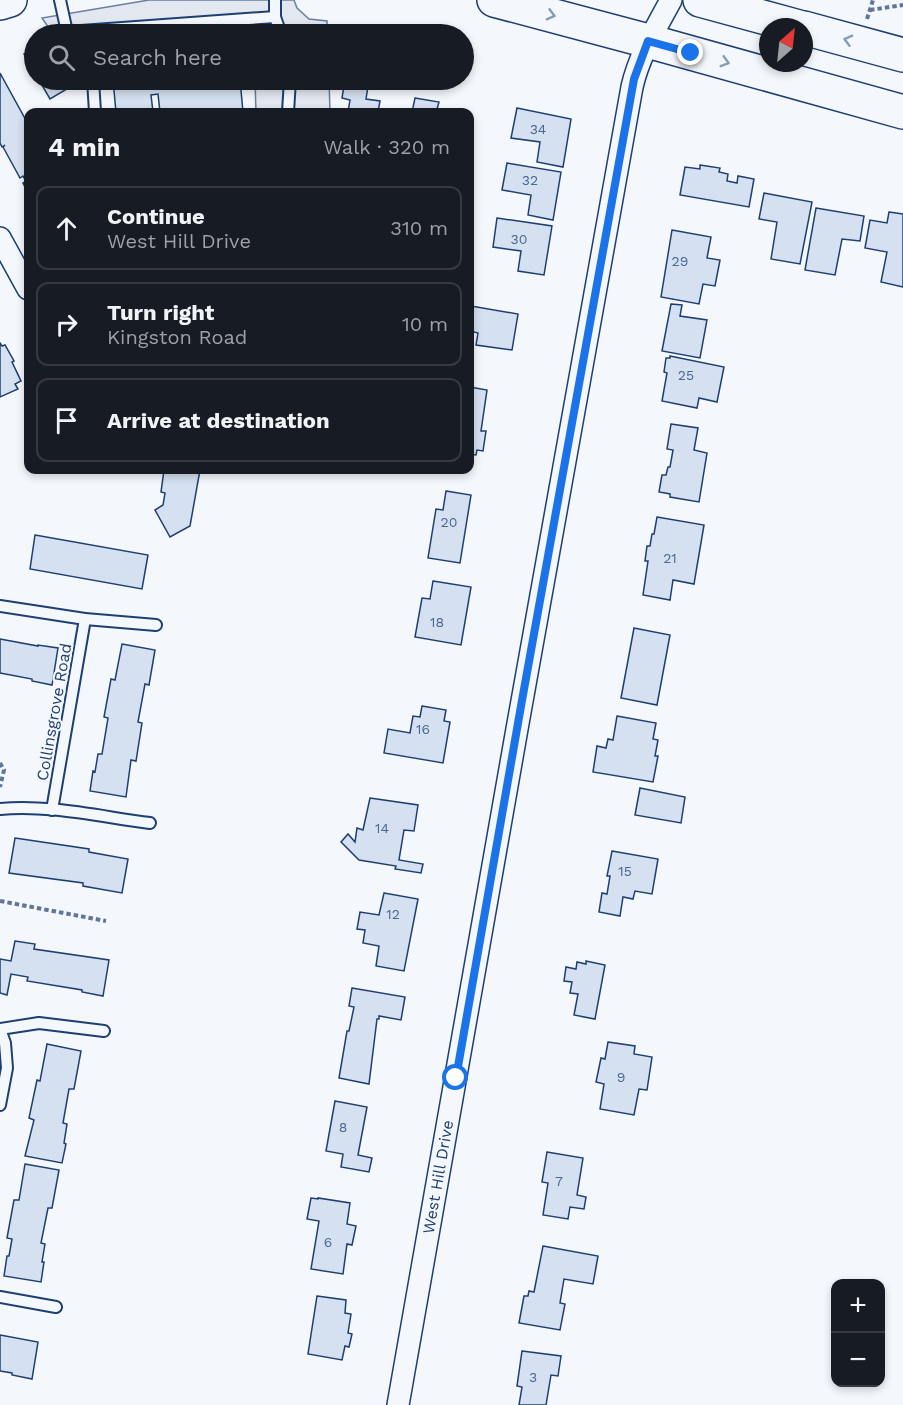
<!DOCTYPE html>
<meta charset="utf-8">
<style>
body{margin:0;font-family:"Work Sans",sans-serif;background:#242831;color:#f1f3f6}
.controls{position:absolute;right:18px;bottom:18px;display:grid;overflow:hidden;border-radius:12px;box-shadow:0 3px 9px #0003}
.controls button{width:54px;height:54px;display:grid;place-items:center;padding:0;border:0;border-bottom:2px solid #363941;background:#171b24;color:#f1f3f6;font:30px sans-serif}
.compass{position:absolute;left:759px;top:18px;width:54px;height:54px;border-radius:50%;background:#171b24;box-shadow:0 3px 9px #0003;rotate:27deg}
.stop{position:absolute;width:18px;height:18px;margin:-14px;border:4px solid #1a73e8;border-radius:50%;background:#fff}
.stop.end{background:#1a73e8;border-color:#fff;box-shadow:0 2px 6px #0008}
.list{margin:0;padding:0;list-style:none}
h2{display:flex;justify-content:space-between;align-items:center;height:78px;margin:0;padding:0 24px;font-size:26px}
h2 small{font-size:20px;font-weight:400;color:#9ea1a6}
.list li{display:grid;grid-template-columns:39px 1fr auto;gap:18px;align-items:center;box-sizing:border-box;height:84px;margin:0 12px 12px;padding:0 12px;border:2px solid #363941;border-radius:12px}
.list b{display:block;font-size:22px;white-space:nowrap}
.list p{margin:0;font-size:20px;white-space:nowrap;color:#9ea1a6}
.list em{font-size:20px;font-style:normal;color:#9ea1a6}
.icon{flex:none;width:33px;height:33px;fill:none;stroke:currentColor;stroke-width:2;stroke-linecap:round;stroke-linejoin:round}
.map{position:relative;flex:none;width:903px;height:1405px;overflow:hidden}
.search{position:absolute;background:#171b24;box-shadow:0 3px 9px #0003;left:24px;top:24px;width:450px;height:66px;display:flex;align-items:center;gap:15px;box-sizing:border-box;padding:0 21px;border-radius:33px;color:#9ea1a6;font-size:22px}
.panel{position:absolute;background:#171b24;box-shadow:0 3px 9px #0003;left:24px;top:108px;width:450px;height:366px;border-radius:12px}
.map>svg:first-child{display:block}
.parking{fill:#e3e8f0;stroke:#687fa3;stroke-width:1.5}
.building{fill:#d5e0f0;stroke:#1d3f73;stroke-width:1.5}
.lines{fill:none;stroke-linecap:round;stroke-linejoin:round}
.service-casing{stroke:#1d3f73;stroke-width:14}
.minor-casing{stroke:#1d3f73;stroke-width:24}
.primary-casing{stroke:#1d3f73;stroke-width:36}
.path{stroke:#5e769c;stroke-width:4;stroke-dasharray:4.5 3;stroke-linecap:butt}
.service{stroke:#f4f7fb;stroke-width:10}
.minor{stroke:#f4f7fb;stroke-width:21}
.primary{stroke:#f4f7fb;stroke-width:33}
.oneway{stroke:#889bb7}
.route{stroke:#1a73e8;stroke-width:8}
.labels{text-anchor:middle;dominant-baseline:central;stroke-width:4.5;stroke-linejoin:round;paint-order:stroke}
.number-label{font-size:14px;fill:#4b6792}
.street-label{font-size:16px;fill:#1d3f73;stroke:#f4f7fb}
</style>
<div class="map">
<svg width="903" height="1405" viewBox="0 0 903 1405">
<rect width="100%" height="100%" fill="#f4f7fb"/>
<!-- parking -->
<g class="parking">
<polygon points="149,0 294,0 297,8 309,19 327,21 327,34 53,34 42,18"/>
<polygon points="255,80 329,80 330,112 256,112"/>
</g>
<!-- building -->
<g class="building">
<polygon points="34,48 34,72 24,54"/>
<polygon points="0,73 28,124 28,193 23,183 26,181 23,176 20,178 3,147 5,145 2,147 0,143"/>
<polygon points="39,80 75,80 77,83 50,99"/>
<polygon points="113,80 240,80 243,112 160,112 158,94 151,95 153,112 116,112"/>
<polygon points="345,80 369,80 366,99 380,101 378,112 348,112 350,100 342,98"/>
<polygon points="415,98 439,102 437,109 457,112 412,112"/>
<polygon points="517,108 571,119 563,167 537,162 540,142 511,138"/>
<polygon points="507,163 561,172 553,220 528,215 531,195 502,190"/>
<polygon points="700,165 720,168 719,172 728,174 727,181 737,183 738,176 754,179 749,207 680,195 685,167 700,169"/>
<polygon points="764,193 812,202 800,264 771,259 777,222 759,219"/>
<polygon points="816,208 864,216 860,241 842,239 835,275 805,270"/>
<polygon points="889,212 903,214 903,287 881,282 887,252 865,248 870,220 887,223"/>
<polygon points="497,218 552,226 544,275 518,271 521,251 493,247"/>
<polygon points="672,230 711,237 707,258 720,260 715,286 703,284 699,304 661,297"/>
<polygon points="671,304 682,305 680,316 707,320 700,358 662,351"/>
<polygon points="471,306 518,314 512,350 476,345 478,333 470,331"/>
<polygon points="0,343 2,346 5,345 14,361 12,362 21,381 15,384 18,389 0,397"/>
<polygon points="670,356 724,367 717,402 699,398 697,408 662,401 667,373 664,372 666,358 670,358"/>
<polygon points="470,387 487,390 481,431 486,431 483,451 477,450 476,455 470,454"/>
<polygon points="671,424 698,428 694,450 707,453 699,502 670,497 670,494 659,492 662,475 666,475 668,467 670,467 673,450 667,449"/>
<polygon points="164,470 200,470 190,526 170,537 155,510 163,505 165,493 161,492"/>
<polygon points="446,491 471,495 460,563 428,558 436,509 443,510"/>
<polygon points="657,517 704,525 694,584 673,580 670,600 643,595 648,561 645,561 647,546 650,546 652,534 654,534"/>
<polygon points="35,535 148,555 142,589 30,569"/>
<polygon points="433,581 471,587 461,645 415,637 422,598 430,599"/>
<polygon points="634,628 670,635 657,705 621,698"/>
<polygon points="0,639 38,646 38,645 58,648 52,685 32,681 32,679 0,673"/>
<polygon points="122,644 155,650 149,685 145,684 138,722 142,723 136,761 131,760 126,797 90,791 93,771 95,772 98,754 102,754 108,718 104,717 111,679 115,680"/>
<polygon points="422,706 446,710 444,721 450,722 443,763 384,753 388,729 410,733 413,716 420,717"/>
<polygon points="617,716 656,723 653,739 658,740 655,756 658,756 653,782 593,772 597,746 606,748 608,739 613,740"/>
<polygon points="640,788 685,797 681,823 635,815"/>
<polygon points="370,798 418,805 414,831 404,830 399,860 423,864 421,873 395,869 396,866 359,860 341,842 348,834 355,842 357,828 363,830"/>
<polygon points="15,838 89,849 89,852 128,859 122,893 83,886 83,883 9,873"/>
<polygon points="612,851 658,859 652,894 635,891 633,899 623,897 620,916 599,912 602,893 607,894 610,876 607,876"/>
<polygon points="384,893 418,899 404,971 376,966 379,946 363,943 365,930 357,929 360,912 379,915"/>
<polygon points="15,941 35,944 34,949 109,960 103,996 82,992 82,990 27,981 28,977 11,974 7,995 0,993 0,959 11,961"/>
<polygon points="586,961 605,965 595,1019 574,1015 578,994 570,993 572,982 564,981 566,967 576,969 577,962 586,964"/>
<polygon points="352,988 405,997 401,1020 379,1016 379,1019 377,1019 369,1084 339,1078 347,1031 349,1031 354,1007 349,1006"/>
<polygon points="608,1042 635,1046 634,1054 652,1057 647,1090 639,1089 634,1115 600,1109 604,1084 596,1082 601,1058 605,1059"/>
<polygon points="47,1044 81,1051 74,1089 69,1089 63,1123 67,1124 64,1143 66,1144 62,1163 25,1156 34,1120 29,1118 37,1080 40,1081"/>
<polygon points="335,1101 367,1107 358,1155 372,1158 369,1172 341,1167 343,1154 326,1151"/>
<polygon points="547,1152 583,1158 577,1195 586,1197 584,1209 570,1207 568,1219 543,1215 548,1183 542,1182"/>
<polygon points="25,1164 59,1170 52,1208 48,1208 41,1243 45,1244 42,1262 44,1262 41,1282 4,1276 7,1256 9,1256 12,1239 7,1238 14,1200 19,1200"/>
<polygon points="311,1198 318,1199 318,1198 350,1203 347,1224 356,1226 352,1245 347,1244 343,1274 311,1269 319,1221 307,1219"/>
<polygon points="543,1246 598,1256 593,1284 564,1279 560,1303 565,1304 560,1330 519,1323 524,1296 528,1296 529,1291 534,1292"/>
<polygon points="317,1296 346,1300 345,1313 351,1314 348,1333 352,1334 349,1347 345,1346 342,1360 308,1354"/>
<polygon points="0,1335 38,1342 32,1379 12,1375 12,1373 0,1371"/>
<polygon points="522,1351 561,1356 558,1376 551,1375 546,1405 519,1405 522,1387 517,1386"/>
</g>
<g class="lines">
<!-- service casing -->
<g class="service-casing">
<g id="service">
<polyline points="60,0 67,32 275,17"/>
<polyline points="275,0 275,17 281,34"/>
<polyline points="93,80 95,112"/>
<polyline points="288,112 290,80"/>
<polyline points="0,606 85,619 156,625"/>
<path d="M0 809C47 804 102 817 150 823"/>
<polyline points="52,810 85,619"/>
<polyline points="0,1029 39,1023 104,1031"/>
<polyline points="0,1105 7,1068 5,1043 0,1029"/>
<polyline points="0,1297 56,1307"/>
</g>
</g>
<!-- minor casing -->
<g class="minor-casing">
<g id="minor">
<polyline points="0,238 28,289"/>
<path d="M398 1405 517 729 632 87C639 56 656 28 671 0"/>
</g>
</g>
<!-- primary casing -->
<g class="primary-casing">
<g id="primary">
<polyline points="494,0 648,41 903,112"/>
<polyline points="700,0 799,27"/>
<polyline points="0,3 10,0"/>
<polyline points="804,28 903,55"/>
</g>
</g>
<!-- path -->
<g class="path">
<polyline points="870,10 903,5"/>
<polyline points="867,19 873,0"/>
<polyline points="0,763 4,770 0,787"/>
<polyline points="0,901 106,921"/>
</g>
<!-- service -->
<use href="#service" class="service"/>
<!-- minor -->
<use href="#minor" class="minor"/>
<!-- primary -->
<use href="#primary" class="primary"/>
</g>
<!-- one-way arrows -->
<defs><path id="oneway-chevron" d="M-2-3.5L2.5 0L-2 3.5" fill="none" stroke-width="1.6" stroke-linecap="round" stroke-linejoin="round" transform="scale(1.5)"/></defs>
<g class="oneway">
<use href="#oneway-chevron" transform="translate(551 15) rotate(15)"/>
<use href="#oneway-chevron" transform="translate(848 40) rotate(-165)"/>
<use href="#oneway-chevron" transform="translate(725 62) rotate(16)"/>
</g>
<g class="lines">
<!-- route -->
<polyline class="route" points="456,1078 521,706 634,79 648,41 691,53"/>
</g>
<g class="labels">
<!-- number labels -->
<g class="number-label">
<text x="538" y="129">34</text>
<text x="530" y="180">32</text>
<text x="519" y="239">30</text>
<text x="680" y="261">29</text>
<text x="686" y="375">25</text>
<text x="449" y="522">20</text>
<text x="670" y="558">21</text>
<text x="437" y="622">18</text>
<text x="423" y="729">16</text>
<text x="382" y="828">14</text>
<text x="625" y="871">15</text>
<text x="393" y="914">12</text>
<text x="621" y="1077">9</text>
<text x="343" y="1127">8</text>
<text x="559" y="1181">7</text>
<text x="328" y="1242">6</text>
<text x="533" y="1377">3</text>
</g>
<!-- street labels -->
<g class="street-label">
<text transform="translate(54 712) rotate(-80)">Collinsgrove Road</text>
<text transform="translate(438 1177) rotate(-80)">West Hill Drive</text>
</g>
</g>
</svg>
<div class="controls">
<button>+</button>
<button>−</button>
</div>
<svg class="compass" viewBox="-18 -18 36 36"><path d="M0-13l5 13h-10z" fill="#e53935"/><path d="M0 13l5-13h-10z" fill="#9ea1a6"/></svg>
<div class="stop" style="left:456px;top:1078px"></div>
<div class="stop end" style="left:691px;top:53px"></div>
<div class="search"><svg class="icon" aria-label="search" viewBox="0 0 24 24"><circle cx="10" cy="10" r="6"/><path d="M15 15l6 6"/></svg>Search here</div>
<section class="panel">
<h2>4 min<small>Walk · 320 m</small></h2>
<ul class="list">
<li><svg class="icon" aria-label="ahead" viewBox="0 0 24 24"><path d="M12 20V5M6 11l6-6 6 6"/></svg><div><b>Continue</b><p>West Hill Drive</p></div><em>310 m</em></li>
<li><svg class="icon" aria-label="right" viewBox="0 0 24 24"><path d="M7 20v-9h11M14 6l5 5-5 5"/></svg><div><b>Turn right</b><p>Kingston Road</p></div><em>10 m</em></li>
<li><svg class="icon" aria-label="arrive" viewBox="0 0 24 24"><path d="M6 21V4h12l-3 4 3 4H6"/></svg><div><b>Arrive at destination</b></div></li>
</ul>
</section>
</div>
